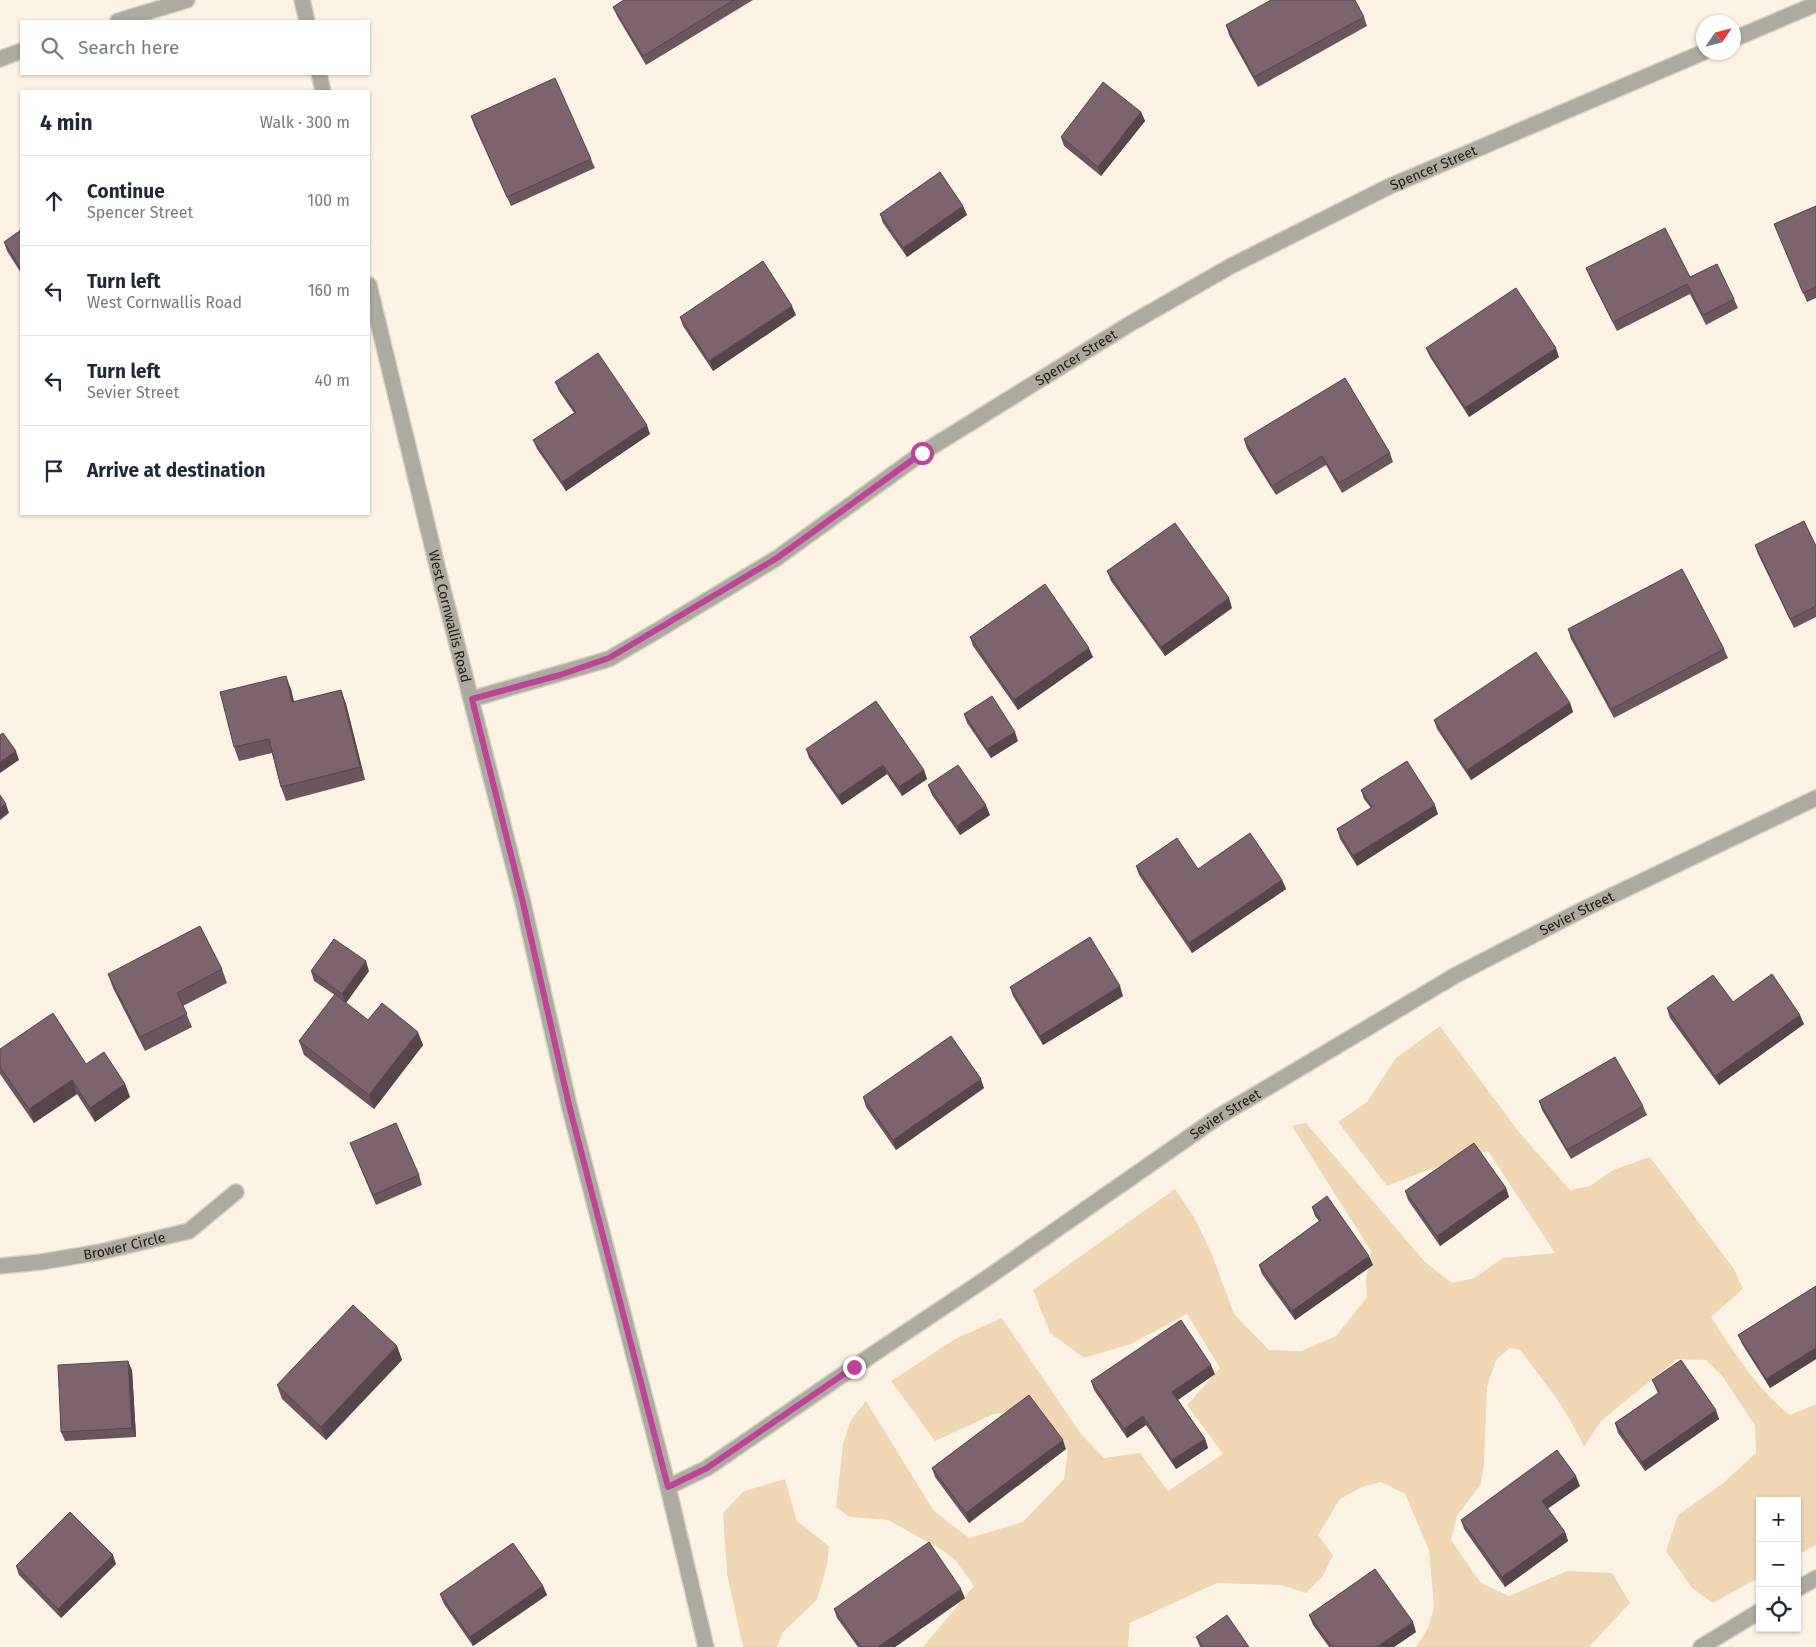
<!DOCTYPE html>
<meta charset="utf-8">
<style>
body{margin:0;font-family:"Fira Sans",sans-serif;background:#f2f2f3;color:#1f2937}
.controls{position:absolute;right:15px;bottom:15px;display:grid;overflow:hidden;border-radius:0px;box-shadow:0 1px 4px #0004}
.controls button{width:45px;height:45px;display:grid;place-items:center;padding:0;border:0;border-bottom:1px solid #e0e1e3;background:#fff;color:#1f2937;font:25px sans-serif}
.compass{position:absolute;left:1696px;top:15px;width:45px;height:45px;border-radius:50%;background:#fff;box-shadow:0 1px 4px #0004;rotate:55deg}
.stop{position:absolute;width:15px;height:15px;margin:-11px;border:4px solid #be4497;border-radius:50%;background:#fff}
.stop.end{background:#be4497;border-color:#fff;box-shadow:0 1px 5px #0008}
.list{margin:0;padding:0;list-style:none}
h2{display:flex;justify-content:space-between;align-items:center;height:65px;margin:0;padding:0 20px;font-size:21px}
h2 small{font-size:16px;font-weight:400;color:#747a83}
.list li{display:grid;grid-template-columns:32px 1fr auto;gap:15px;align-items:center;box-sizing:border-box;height:90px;padding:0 20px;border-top:1px solid #e0e1e3}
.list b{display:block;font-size:19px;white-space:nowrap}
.list p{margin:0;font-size:16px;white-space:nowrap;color:#747a83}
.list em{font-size:16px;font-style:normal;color:#747a83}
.icon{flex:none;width:28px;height:28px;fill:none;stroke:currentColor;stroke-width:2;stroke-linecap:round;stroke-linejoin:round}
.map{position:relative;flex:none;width:1816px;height:1647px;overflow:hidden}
.search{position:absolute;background:#fff;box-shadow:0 1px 4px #0004;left:20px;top:20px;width:350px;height:55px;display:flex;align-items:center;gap:12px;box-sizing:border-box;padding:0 18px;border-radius:0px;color:#747a83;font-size:19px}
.panel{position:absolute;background:#fff;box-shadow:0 1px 4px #0004;left:20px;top:90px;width:350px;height:425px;border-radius:0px}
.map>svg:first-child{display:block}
.green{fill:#efd6b4}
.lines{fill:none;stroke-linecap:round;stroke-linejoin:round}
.minor-casing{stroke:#dad0c3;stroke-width:18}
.minor{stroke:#adaa9f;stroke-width:15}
.wall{fill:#6c555e}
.shaded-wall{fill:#58454c}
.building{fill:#7d636d;stroke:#58454c}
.route{stroke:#be4497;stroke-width:6}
.labels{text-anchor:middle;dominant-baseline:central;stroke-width:4.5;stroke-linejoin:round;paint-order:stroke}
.street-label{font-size:14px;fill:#201a11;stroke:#fdf3e5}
</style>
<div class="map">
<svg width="1816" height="1647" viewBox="0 0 1816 1647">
<rect width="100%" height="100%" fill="#fdf3e5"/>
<!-- green -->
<g class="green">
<path d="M1440 1026 1519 1132 1570 1190 1590 1186 1613 1170 1650 1157 1734 1269 1743 1289 1711 1317C1734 1351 1757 1390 1790 1415L1816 1404V1545L1797 1555V1501H1760V1577L1713 1603 1692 1588 1666 1551 1678 1515 1722 1484 1756 1453 1755 1426 1723 1377 1706 1360 1677 1359 1601 1421 1584 1447C1568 1411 1544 1381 1520 1350L1510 1348 1496 1360 1487 1387 1484 1464 1481 1484 1457 1516 1451 1540 1481 1583 1509 1596 1567 1571 1612 1573 1630 1603 1589 1647H1416L1428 1628 1434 1607 1429 1550 1405 1494 1381 1482 1362 1487 1340 1499 1318 1535 1333 1555 1323 1576 1306 1593 1281 1585 1217 1583 1130 1623 1128 1647H923L974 1586 956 1561 942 1550 888 1520 849 1517 836 1507 843 1444 851 1420 866 1401 934 1511 969 1538 1023 1522 1064 1479 1068 1449 1053 1427 1023 1410 994 1414 935 1441 891 1381 955 1339 1002 1318 1081 1434 1104 1458 1140 1453 1168 1491 1223 1454 1187 1405 1220 1368 1187 1314 1131 1344 1084 1358 1050 1333 1033 1290 1175 1189 1194 1217 1211 1252 1234 1314 1269 1350 1301 1351 1336 1336 1367 1297 1366 1281 1371 1251 1292 1126 1306 1123 1425 1262 1452 1283 1474 1278 1503 1258 1555 1253 1488 1151 1425 1171 1387 1186 1338 1122 1367 1102 1396 1058Z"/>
<polygon points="785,1479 797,1521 829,1546 827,1566 817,1600 783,1632 777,1647 743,1647 727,1574 723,1513 744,1491"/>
</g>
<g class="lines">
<!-- minor casing -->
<g class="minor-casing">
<g id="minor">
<polyline points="302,0 307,21"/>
<polyline points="118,21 187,0"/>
<polyline points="1734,39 1816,4"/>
<polyline points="0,59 21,51"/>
<polyline points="319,74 323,91"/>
<path id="s1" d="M369 285 440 578 523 903 569 1105 668 1487 706 1647"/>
<path id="s2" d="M472 699 609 659 655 632 777 558 922 453 1128 325 1231 266 1388 187 1704 52"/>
<path id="s3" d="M0 1266 41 1262 100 1252 189 1231 236 1192"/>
<path id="s4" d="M668 1487 707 1468 854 1367 984 1280 1218 1117 1456 975 1584 909 1816 798"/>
<polyline points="1797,1589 1816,1578"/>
<polyline points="1701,1647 1760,1611"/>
</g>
</g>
<!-- minor -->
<use href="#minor" class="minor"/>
</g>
<!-- wall -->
<g class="wall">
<polygon points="624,0 753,0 646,65 617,16 613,7"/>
<polygon points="1364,17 1367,26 1258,87 1229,35 1226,25"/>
<polygon points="1141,112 1145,121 1101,176 1064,146 1061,137"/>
<polygon points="471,116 591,159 595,168 511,206 474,125"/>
<polygon points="963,206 967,215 907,257 883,223 880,214"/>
<polygon points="1816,206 1816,298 1807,302 1774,224"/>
<polygon points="21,230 21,273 7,251 4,242"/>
<polygon points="1586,268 1690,277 1734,299 1738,308 1706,325 1690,294 1617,331 1590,278"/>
<polygon points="796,315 713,371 683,326 680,317"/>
<polygon points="1426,348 1559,357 1469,417 1430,357"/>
<polygon points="555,382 650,434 566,491 537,449 533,440 574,413 559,391"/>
<polygon points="1244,439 1390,453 1393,462 1342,493 1326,465 1276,495 1247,449"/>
<polygon points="1755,545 1816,546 1816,617 1794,628 1758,554"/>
<polygon points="1107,571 1232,608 1165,656 1111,581"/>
<polygon points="1568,629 1724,649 1728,658 1614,718 1571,639"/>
<polygon points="970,637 1093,657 1018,710 973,646"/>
<polygon points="291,689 294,702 341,690 346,704 365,780 286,801 281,787 272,753 239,761 234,747"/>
<polygon points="1570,703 1573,712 1471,780 1437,729 1434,720"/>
<polygon points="964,714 1018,741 991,758 967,723"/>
<polygon points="806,749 924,770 927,779 902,796 887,774 842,805 809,758"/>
<polygon points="928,785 990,815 960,835 932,795"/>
<polygon points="1361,790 1438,814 1357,866 1340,839 1337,829 1371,808 1364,799"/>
<polygon points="1136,866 1198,869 1282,880 1286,889 1192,953 1139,875"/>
<polygon points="222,969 227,983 183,1006 192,1027 145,1051 113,988 108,974"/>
<polygon points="311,971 369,971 346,1003 368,1020 423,1045 374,1109 304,1055 299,1041 335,995 314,981"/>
<polygon points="1010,987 1123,996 1043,1045 1013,996"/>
<polygon points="1733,1002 1804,1024 1719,1085 1670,1018 1667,1008"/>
<polygon points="0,1049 86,1064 125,1084 130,1097 95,1122 77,1094 34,1123 0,1074"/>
<polygon points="984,1088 896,1150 866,1107 863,1097"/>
<polygon points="1539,1101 1643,1106 1647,1115 1571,1159 1542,1110"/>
<polygon points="350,1143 419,1175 422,1185 376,1205"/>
<polygon points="1506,1188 1509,1197 1440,1246 1408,1200 1405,1191"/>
<polygon points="1312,1207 1373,1265 1295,1320 1262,1274 1259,1265 1319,1221 1315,1216"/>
<polygon points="1816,1286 1816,1359 1770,1388 1742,1344 1738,1335"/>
<polygon points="397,1346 402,1360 326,1440 282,1399 277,1385"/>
<polygon points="132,1370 136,1437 65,1441 61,1432"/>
<polygon points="1215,1374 1178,1400 1205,1439 1208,1448 1176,1469 1146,1425 1127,1438 1094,1390 1091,1381"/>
<polygon points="1652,1380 1719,1419 1645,1471 1618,1433 1615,1423 1658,1393 1656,1389"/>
<polygon points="1066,1449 969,1523 935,1477 932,1468"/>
<polygon points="1580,1486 1548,1508 1565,1532 1568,1541 1505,1587 1464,1529 1461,1520"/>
<polygon points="116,1564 61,1618 19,1575 16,1566"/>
<polygon points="543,1586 547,1595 473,1646 444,1604 440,1594"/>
<polygon points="965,1598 895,1647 858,1647 837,1618 834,1609"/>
<polygon points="1309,1615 1416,1632 1394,1647 1329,1647 1313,1625"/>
<polygon points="1196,1637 1249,1647 1200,1647"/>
</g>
<!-- shaded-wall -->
<g class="shaded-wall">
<polygon points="1141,112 1145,121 1101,176 1098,167"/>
<polygon points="963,206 967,215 907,257 903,248"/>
<polygon points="792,306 796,315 713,371 709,361"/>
<polygon points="1556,348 1559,357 1469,417 1465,408"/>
<polygon points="647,425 650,434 566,491 562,482"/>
<polygon points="1229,598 1232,608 1165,656 1161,647"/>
<polygon points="1089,648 1093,657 1018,710 1014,700"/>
<polygon points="286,676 291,689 297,716 292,702"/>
<polygon points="341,690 346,704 365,780 360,767"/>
<polygon points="1570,703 1573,712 1471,780 1467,770"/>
<polygon points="1015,732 1018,741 991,758 987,749"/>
<polygon points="16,751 19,760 0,773 0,762"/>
<polygon points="883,765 887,774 842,805 838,796"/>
<polygon points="924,770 927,779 902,796 899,787"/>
<polygon points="6,804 9,813 0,820 0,808"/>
<polygon points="986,805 990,815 960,835 957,826"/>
<polygon points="1435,805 1438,814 1357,866 1353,856"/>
<polygon points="1282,880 1286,889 1192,953 1189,943"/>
<polygon points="366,961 369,971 346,1003 342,994"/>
<polygon points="1120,986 1123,996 1043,1045 1040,1036"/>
<polygon points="1800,1015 1804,1024 1719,1085 1715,1076"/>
<polygon points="418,1032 423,1045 374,1109 369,1095"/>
<polygon points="981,1079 984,1088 896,1150 893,1140"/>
<polygon points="72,1080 77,1094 34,1123 29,1109"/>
<polygon points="125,1084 130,1097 95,1122 90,1108"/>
<polygon points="1506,1188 1509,1197 1440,1246 1437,1236"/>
<polygon points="1369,1256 1373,1265 1295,1320 1292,1311"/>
<polygon points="397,1346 402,1360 326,1440 321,1427"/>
<polygon points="1816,1348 1816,1359 1770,1388 1766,1379"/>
<polygon points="128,1361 132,1370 136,1437 132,1428"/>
<polygon points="1211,1365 1215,1374 1176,1401 1172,1392"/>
<polygon points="1716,1410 1719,1419 1645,1471 1642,1462"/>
<polygon points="1143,1416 1146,1425 1127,1438 1124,1429"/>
<polygon points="1205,1439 1208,1448 1176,1469 1172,1460"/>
<polygon points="1063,1440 1066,1449 969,1523 966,1513"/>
<polygon points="1576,1476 1580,1486 1546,1510 1542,1501"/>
<polygon points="1565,1532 1568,1541 1505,1587 1502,1577"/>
<polygon points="113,1555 116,1564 61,1618 58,1609"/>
<polygon points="543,1586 547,1595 473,1646 470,1637"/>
<polygon points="961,1589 965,1598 895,1647 878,1647"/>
<polygon points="1413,1622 1416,1632 1394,1647 1377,1647"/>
</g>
<!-- building -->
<g class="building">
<polygon points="624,0 734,0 643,56 613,7"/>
<polygon points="1271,0 1355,0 1364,17 1254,77 1226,25"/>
<polygon points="555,78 591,159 507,197 471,116"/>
<polygon points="1103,82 1141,112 1098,167 1061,137"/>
<polygon points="940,172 963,206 903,248 880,214"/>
<polygon points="1816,206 1816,287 1803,293 1774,224"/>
<polygon points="1665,228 1690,277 1717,264 1734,299 1703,315 1687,284 1613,322 1586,268"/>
<polygon points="21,230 21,269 4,242"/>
<polygon points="763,261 792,306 709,361 680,317"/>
<polygon points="1516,288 1556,348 1465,408 1426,348"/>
<polygon points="598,353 647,425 562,482 533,440 576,412 555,382"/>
<polygon points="1345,378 1390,453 1339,483 1322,456 1272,486 1244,439"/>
<polygon points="1804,521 1816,546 1816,606 1790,619 1755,545"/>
<polygon points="1175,523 1229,598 1161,647 1107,571"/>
<polygon points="1682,569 1724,649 1611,709 1568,629"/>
<polygon points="1045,584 1089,648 1014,700 970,637"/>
<polygon points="1536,652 1570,703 1467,770 1434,720"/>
<polygon points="286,676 292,702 341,690 360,767 281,787 269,739 234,747 220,692"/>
<polygon points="992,696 1015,732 987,749 964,714"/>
<polygon points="876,701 924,770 899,787 883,765 838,796 806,749"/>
<polygon points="3,733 16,751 0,762 0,735"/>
<polygon points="1407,761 1435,805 1353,856 1337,829 1372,807 1361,790"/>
<polygon points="958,765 986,805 957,826 928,785"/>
<polygon points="0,795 6,804 0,808"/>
<polygon points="1250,833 1282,880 1189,943 1136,866 1177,838 1198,869"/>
<polygon points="200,926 222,969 177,993 187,1014 140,1037 108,974"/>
<polygon points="1090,937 1120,986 1040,1036 1010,987"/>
<polygon points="334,939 366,961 342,994 311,971"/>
<polygon points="1772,974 1800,1015 1715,1076 1667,1008 1713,975 1733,1002"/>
<polygon points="335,994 368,1020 382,1003 418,1032 369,1095 299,1041"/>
<polygon points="53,1013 86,1064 104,1052 125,1084 90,1108 72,1080 29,1109 0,1067 0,1049"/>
<polygon points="951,1036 981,1079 893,1140 863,1097"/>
<polygon points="1615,1057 1643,1106 1567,1150 1539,1101"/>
<polygon points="396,1123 419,1175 373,1195 350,1143"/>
<polygon points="1474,1143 1506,1188 1437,1236 1405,1191"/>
<polygon points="1327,1196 1369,1256 1292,1311 1259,1265 1321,1220 1312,1207"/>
<polygon points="1816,1286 1816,1348 1766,1379 1738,1335"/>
<polygon points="353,1305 397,1346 321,1427 277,1385"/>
<polygon points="1181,1320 1211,1365 1172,1392 1205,1439 1172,1460 1143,1416 1124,1429 1091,1381"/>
<polygon points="1681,1360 1716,1410 1642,1462 1615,1423 1660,1392 1652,1380"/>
<polygon points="128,1361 132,1428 61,1432 58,1365"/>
<polygon points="1029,1395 1063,1440 966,1513 932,1468"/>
<polygon points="1557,1450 1576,1476 1542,1501 1565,1532 1502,1577 1461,1520"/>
<polygon points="70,1512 113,1555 58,1609 16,1566"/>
<polygon points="929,1542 961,1589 878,1647 861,1647 834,1609"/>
<polygon points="513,1543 543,1586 470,1637 440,1594"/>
<polygon points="1375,1569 1413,1622 1377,1647 1332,1647 1309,1615"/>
<polygon points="1227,1615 1249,1647 1204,1647 1196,1637"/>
</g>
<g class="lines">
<!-- route -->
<polyline class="route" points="854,1367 707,1468 668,1487 569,1105 523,903 472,699 560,675 609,658 777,558 922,453"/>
</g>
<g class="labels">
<!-- street labels -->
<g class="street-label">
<text stroke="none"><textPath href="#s2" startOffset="1104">Spencer Street</textPath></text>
<text stroke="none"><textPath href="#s2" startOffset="699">Spencer Street</textPath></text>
<text stroke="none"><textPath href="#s1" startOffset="341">West Cornwallis Road</textPath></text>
<text stroke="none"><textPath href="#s4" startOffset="1076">Sevier Street</textPath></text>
<text stroke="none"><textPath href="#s4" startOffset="671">Sevier Street</textPath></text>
<text stroke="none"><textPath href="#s3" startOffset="126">Brower Circle</textPath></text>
</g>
</g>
</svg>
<div class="controls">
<button>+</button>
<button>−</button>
<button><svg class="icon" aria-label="locate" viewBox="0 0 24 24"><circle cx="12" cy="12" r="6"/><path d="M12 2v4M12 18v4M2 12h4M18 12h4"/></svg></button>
</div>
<svg class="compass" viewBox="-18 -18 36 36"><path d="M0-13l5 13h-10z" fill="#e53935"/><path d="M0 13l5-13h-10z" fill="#747a83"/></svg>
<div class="stop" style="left:922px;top:453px"></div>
<div class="stop end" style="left:854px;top:1367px"></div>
<div class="search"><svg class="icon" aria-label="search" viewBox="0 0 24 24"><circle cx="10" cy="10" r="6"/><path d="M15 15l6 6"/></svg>Search here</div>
<section class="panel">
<h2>4 min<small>Walk · 300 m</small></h2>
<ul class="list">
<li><svg class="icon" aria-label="ahead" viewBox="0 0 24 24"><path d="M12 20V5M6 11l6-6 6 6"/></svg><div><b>Continue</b><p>Spencer Street</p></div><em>100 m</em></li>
<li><svg class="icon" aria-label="left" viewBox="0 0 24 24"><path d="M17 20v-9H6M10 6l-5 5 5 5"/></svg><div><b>Turn left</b><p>West Cornwallis Road</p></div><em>160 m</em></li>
<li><svg class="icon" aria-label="left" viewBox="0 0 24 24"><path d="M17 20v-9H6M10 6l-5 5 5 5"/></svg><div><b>Turn left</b><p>Sevier Street</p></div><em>40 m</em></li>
<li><svg class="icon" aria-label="arrive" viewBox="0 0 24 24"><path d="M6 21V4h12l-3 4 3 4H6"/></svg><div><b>Arrive at destination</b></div></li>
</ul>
</section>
</div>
